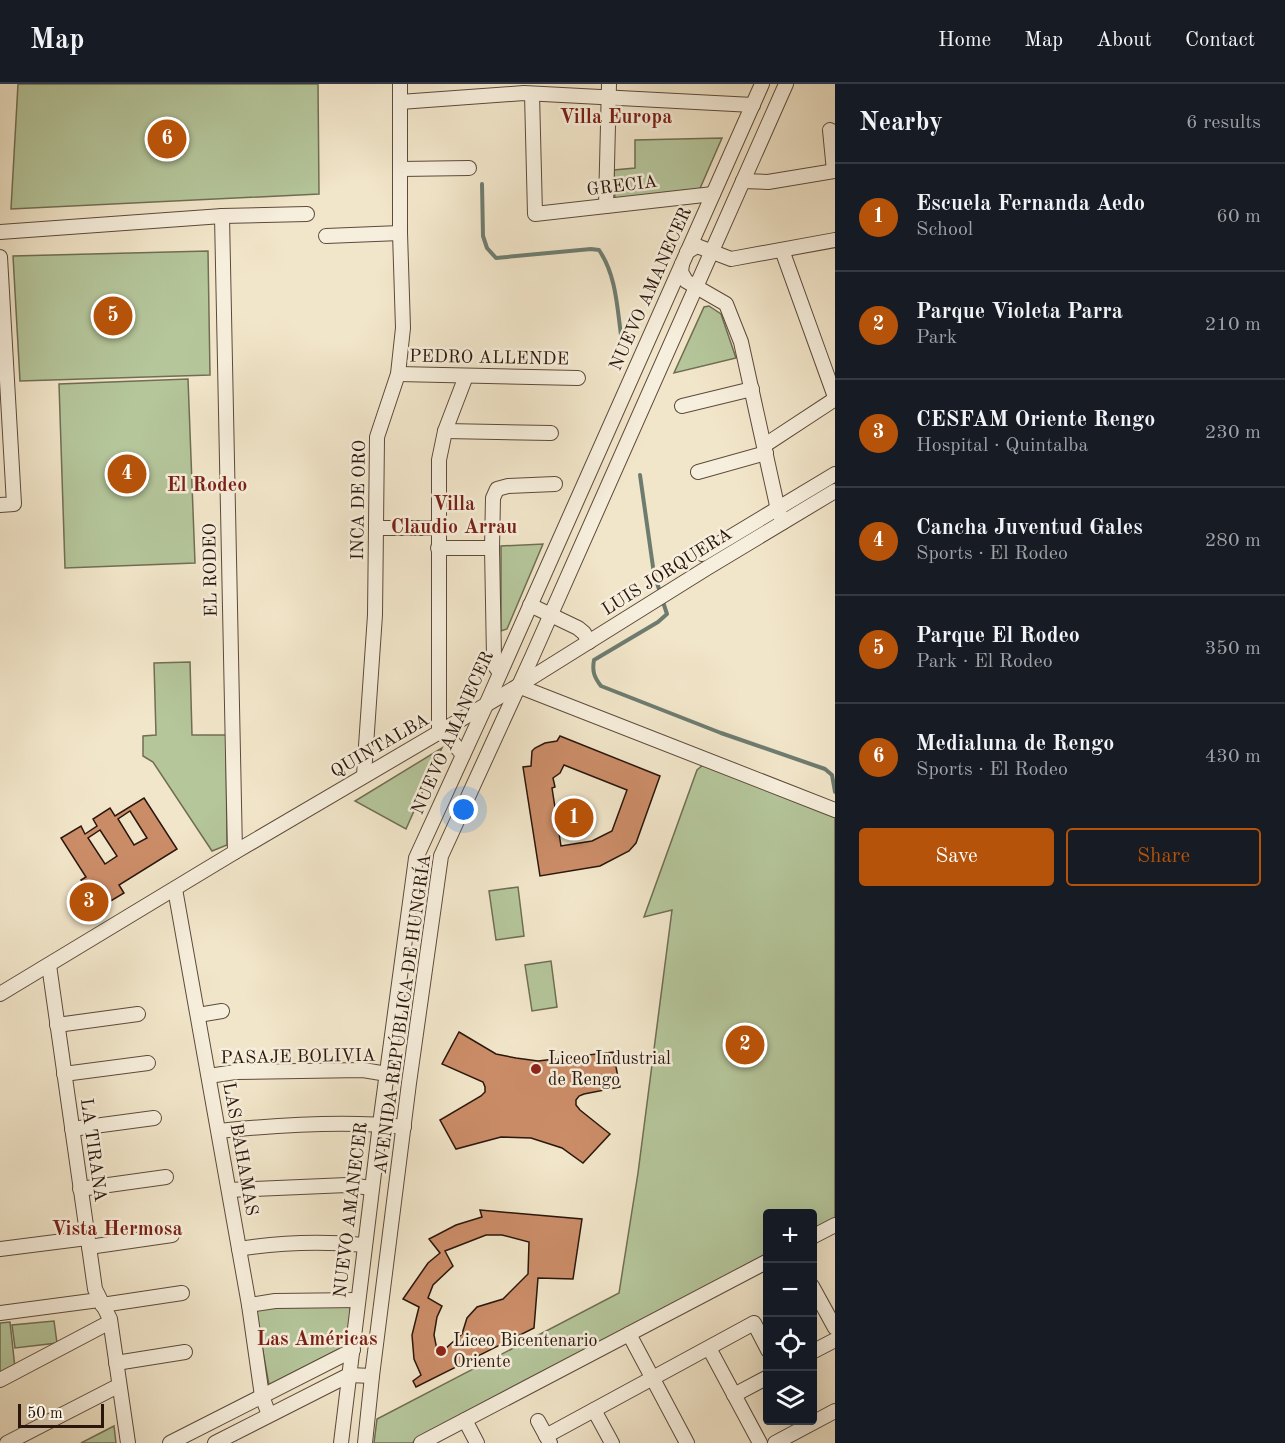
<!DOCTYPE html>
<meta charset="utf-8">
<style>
body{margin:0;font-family:"Old Standard TT",serif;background:#20242c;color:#f1f3f6}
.controls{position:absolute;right:18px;bottom:18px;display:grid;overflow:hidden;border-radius:6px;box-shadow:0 6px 24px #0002}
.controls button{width:54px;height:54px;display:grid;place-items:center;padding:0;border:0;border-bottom:2px solid #363941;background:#171b24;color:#f1f3f6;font:30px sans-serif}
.scale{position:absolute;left:18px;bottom:15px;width:86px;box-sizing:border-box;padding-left:6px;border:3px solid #2a160d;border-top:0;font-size:16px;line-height:21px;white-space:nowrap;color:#2a160d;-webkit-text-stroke:4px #f7efdd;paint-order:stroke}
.you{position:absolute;left:464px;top:726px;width:21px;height:21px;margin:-15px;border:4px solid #fff;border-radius:50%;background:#1a73e8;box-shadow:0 0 0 9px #1a73e833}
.badge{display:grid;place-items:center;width:39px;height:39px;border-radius:50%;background:#b45309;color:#fff;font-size:20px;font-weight:700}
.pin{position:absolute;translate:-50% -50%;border:3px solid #fff;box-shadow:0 2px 6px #0006}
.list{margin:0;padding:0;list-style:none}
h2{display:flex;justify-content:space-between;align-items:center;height:78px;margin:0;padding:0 24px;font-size:26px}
h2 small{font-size:20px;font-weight:400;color:#9ea1a6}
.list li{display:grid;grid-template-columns:39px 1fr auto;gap:18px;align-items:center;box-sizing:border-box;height:108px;padding:0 24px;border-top:2px solid #363941}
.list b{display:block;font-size:22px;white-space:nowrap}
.list p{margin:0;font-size:20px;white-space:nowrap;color:#9ea1a6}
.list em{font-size:20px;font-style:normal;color:#9ea1a6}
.actions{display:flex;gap:12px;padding:18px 24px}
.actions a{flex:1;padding:14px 0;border:2px solid #b45309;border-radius:6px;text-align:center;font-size:21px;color:#b45309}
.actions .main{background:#b45309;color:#fff}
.icon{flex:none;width:33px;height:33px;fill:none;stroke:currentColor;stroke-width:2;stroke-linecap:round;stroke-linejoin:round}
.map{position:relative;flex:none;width:835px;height:1359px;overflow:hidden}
header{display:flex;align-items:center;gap:36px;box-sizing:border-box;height:84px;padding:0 30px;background:#171b24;border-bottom:2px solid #363941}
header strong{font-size:28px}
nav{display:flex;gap:33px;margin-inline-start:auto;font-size:21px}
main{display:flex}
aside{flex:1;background:#171b24}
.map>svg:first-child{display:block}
.green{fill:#b5c69b;stroke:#706e54;stroke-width:1.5}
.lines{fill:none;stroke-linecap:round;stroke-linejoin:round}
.stream{stroke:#6e7c70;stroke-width:4}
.building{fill:#cb8d68;stroke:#2a160d;stroke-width:1.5;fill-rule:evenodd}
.minor-casing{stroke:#5c4a3c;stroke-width:16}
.minor{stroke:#f7efdd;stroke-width:14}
.poi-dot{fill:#8f2418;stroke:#f7efdd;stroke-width:2}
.labels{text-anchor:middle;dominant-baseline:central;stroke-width:5;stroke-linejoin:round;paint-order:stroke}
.street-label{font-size:18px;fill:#2a160d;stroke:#f7efdd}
.poi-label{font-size:18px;fill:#2a160d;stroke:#f7efdd;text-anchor:start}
.neighbourhood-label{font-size:20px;font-weight:bold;fill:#7a1f14;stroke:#f7efdd}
</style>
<header>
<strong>Map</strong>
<nav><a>Home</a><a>Map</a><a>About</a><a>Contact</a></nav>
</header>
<main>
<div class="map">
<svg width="835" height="1359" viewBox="0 0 835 1359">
<rect width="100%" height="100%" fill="#f2e6ca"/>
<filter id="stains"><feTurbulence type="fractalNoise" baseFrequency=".00333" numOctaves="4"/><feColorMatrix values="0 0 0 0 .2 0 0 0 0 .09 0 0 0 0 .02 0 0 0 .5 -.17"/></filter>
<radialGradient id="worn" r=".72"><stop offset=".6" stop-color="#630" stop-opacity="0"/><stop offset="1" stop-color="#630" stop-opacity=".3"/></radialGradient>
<!-- green -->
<g class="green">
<polygon points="18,0 318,0 319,110 11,125"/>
<polygon points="722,54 698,109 615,116 614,86 635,84 635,56"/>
<polygon points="208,167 210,291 20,297 13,172"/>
<polygon points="709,222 721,230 736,274 674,289 704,223"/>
<polygon points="188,295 195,479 65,484 59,300"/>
<polygon points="543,460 507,545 501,547 501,462"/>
<polygon points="190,578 192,651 226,651 227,761 212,767 153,678 143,672 143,652 156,651 154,579"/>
<polygon points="442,664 406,745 355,717"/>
<polygon points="704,680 835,729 835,1135 813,1147 812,1130 768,1130 767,1171 638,1241 412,1359 374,1359 377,1335 619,1209 638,1089 672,826 644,833 697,686"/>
<polygon points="518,803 524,852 496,856 489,807"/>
<polygon points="551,877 557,923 532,927 525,881"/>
<polygon points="350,1222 349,1260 269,1301 255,1223"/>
<polygon points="54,1237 57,1259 15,1264 12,1241"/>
<polygon points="10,1238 15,1284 0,1291 0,1239"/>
<polygon points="114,1342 116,1359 81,1359"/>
</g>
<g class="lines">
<!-- stream -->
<g class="stream">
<path d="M482 100 483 152 487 164 496 174 591 165 599 166C616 191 617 222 621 251"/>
<polyline points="640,391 654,490 660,508"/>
<path d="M662 515 667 530 658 538 594 576C592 587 594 593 601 602L721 649 825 685 832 691 835 708"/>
</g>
</g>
<!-- building -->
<g class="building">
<path d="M560 652 660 692 636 759 629 767 600 782 540 792 523 683 531 682 532 667 535 664 545 659 557 657ZM564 681 627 706 612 747 592 757 561 762 552 704 555 703 553 694 560 689Z"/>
<path d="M144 714 177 765 119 801 124 809 99 824 81 796 86 793 61 754 81 742 85 750 97 742 93 735 110 724 115 732ZM130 727 147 754 134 761 118 735ZM100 746 117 772 105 780 88 754Z"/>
<polygon points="459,948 496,970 516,974 538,977 613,968 620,1003 584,1010 579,1012 576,1016 576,1021 580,1026 610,1050 583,1079 562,1064 531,1054 501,1053 456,1065 440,1036 481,1012 485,1008 485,1003 483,998 442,980"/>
<path d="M480 1126 582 1135 573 1195 538 1194 534 1244 416 1303 413 1297 421 1291 414 1275 412 1251 419 1223 403 1215 428 1179 440 1169 429 1155 456 1141 482 1133ZM486 1151H502L529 1158 528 1190 503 1215 477 1223 467 1234 462 1250 438 1271 434 1251 437 1233 442 1222 428 1214 433 1201 453 1182 445 1167Z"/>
</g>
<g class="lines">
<!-- minor casing -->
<g class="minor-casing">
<g id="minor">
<polyline points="532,10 535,130 713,110"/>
<polyline points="400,18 524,9 753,21"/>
<polyline points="830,46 834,87"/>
<polyline points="401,85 469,84"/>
<polyline points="743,97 768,98 835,87"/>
<polyline points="606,122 609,0"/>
<polyline points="222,132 235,768"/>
<polyline points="0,148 222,132 307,130"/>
<polyline points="326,152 400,149"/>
<polyline points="782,166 835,313"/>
<polyline points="687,168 697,162 731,175 835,156"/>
<polyline points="0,173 14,420 0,421"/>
<polyline points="682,180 681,188 686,197 726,220 741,258 778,426 783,438"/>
<polyline points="398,290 578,294"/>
<polyline points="682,322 752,305"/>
<polyline points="445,347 551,349"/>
<polyline points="765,361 835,315"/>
<polyline points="698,388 766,369"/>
<polyline points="376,444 439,444"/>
<polyline points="438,464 492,464"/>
<polyline points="702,470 835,390"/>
<polyline points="530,521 578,544 584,549 589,558"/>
<polyline points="500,589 495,582 494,573 492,464 493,414 497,405 508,402 555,400"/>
<polyline points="518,602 835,726"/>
<polyline points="463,671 446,650 439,648 439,376 445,347 466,292"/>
<polyline points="364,691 375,531 377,353 398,290 403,244 400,149 400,0"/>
<polyline points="175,805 249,1221 262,1312 269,1331"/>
<polyline points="49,881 95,1205 110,1235 128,1359"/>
<polyline points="0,910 235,768 518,602 707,484 835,407"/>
<polyline points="198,931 222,927"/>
<polyline points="57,941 138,930"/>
<polyline points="64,990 148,979"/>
<polyline points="209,992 235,988 363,986 387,990"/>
<polyline points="72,1045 154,1034"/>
<path d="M219 1047C277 1041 346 1036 404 1043"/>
<polyline points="80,1105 166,1093"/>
<polyline points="229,1106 347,1101 372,1104"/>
<polyline points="812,1153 835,1141"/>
<polyline points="89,1163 172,1151"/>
<polyline points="0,1165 87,1154"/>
<path d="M239 1165C281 1158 323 1157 365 1161"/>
<polyline points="812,1202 835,1244"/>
<polyline points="102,1221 182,1209"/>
<polyline points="249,1221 275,1217 358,1216"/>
<polyline points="0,1229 99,1216"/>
<polyline points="629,1250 687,1359"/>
<polyline points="709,1264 760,1359"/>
<polyline points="812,1268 835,1256"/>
<polyline points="116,1279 185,1268"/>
<polyline points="0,1296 110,1238"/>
<polyline points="734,1311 768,1293"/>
<polyline points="594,1326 612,1359"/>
<polyline points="465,1336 477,1359"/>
<polyline points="538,1337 550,1359"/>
<polyline points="546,1352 754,1239 768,1266"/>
<polyline points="7,1359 114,1304 120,1305"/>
<polyline points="170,1359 353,1266"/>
<polyline points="215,1359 349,1291 372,1292"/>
<polyline points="341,1359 380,1040 416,774 486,621 762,0"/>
<polyline points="365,1359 372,1292 409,999 441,772 532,573 786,0"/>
<polyline points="421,1359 768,1177"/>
<polyline points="775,1359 835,1327"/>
</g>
</g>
<!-- minor -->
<use href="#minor" class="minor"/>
</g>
<!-- markers -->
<g class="poi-dot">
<circle cx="536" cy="985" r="6"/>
<circle cx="441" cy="1267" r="6"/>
</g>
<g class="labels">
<!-- street labels -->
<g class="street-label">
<text transform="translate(622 102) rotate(-7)">GRECIA</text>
<text transform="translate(651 205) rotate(-66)">NUEVO AMANECER</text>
<text transform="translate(489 274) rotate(1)">PEDRO ALLENDE</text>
<text transform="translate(359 416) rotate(-89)">INCA DE ORO</text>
<text transform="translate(211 486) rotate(-91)">EL RODEO</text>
<text transform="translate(667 488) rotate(-32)">LUIS JORQUERA</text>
<text transform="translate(453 649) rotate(-66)">NUEVO AMANECER</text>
<text transform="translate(380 662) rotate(-30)">QUINTALBA</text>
<text transform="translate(403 930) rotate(-82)">AVENIDA REPÚBLICA DE HUNGRÍA</text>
<text transform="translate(298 973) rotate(-1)">PASAJE BOLIVIA</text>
<text transform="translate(240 1065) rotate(80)">LAS BAHAMAS</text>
<text transform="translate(93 1066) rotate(82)">LA TIRANA</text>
<text transform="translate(351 1126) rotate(-83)">NUEVO AMANECER</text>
</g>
<!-- poi labels -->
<g class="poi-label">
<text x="548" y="975">Liceo Industrial<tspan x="548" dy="21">de Rengo</tspan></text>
<text x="453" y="1257">Liceo Bicentenario<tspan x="453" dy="21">Oriente</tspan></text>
</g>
<!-- neighbourhood labels -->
<g class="neighbourhood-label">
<text x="616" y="34">Villa Europa</text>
<text x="207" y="402">El Rodeo</text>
<text x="454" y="421">Villa<tspan x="454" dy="23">Claudio Arrau</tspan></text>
<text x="117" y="1146">Vista Hermosa</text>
<text x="317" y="1256">Las Américas</text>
</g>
</g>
<rect width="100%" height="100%" filter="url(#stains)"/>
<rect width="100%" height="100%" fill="url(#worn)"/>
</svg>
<div class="controls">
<button>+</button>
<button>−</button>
<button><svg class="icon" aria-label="locate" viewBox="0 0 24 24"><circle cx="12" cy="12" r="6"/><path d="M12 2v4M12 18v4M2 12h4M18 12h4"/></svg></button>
<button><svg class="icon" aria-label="layers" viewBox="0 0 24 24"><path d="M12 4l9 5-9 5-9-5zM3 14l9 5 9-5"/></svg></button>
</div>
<div class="scale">50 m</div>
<div class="you"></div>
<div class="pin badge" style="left:574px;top:734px">1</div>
<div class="pin badge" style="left:745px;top:961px">2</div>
<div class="pin badge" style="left:89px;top:818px">3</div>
<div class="pin badge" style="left:127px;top:390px">4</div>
<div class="pin badge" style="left:113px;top:232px">5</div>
<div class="pin badge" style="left:167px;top:55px">6</div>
</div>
<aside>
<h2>Nearby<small>6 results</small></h2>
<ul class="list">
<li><span class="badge">1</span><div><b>Escuela Fernanda Aedo</b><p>School</p></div><em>60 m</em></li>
<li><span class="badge">2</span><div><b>Parque Violeta Parra</b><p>Park</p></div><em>210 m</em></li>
<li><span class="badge">3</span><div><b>CESFAM Oriente Rengo</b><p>Hospital · Quintalba</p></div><em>230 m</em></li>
<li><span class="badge">4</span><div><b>Cancha Juventud Gales</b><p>Sports · El Rodeo</p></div><em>280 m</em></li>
<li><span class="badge">5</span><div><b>Parque El Rodeo</b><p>Park · El Rodeo</p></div><em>350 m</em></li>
<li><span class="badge">6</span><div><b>Medialuna de Rengo</b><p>Sports · El Rodeo</p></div><em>430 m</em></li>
</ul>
<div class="actions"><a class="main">Save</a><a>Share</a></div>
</aside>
</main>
